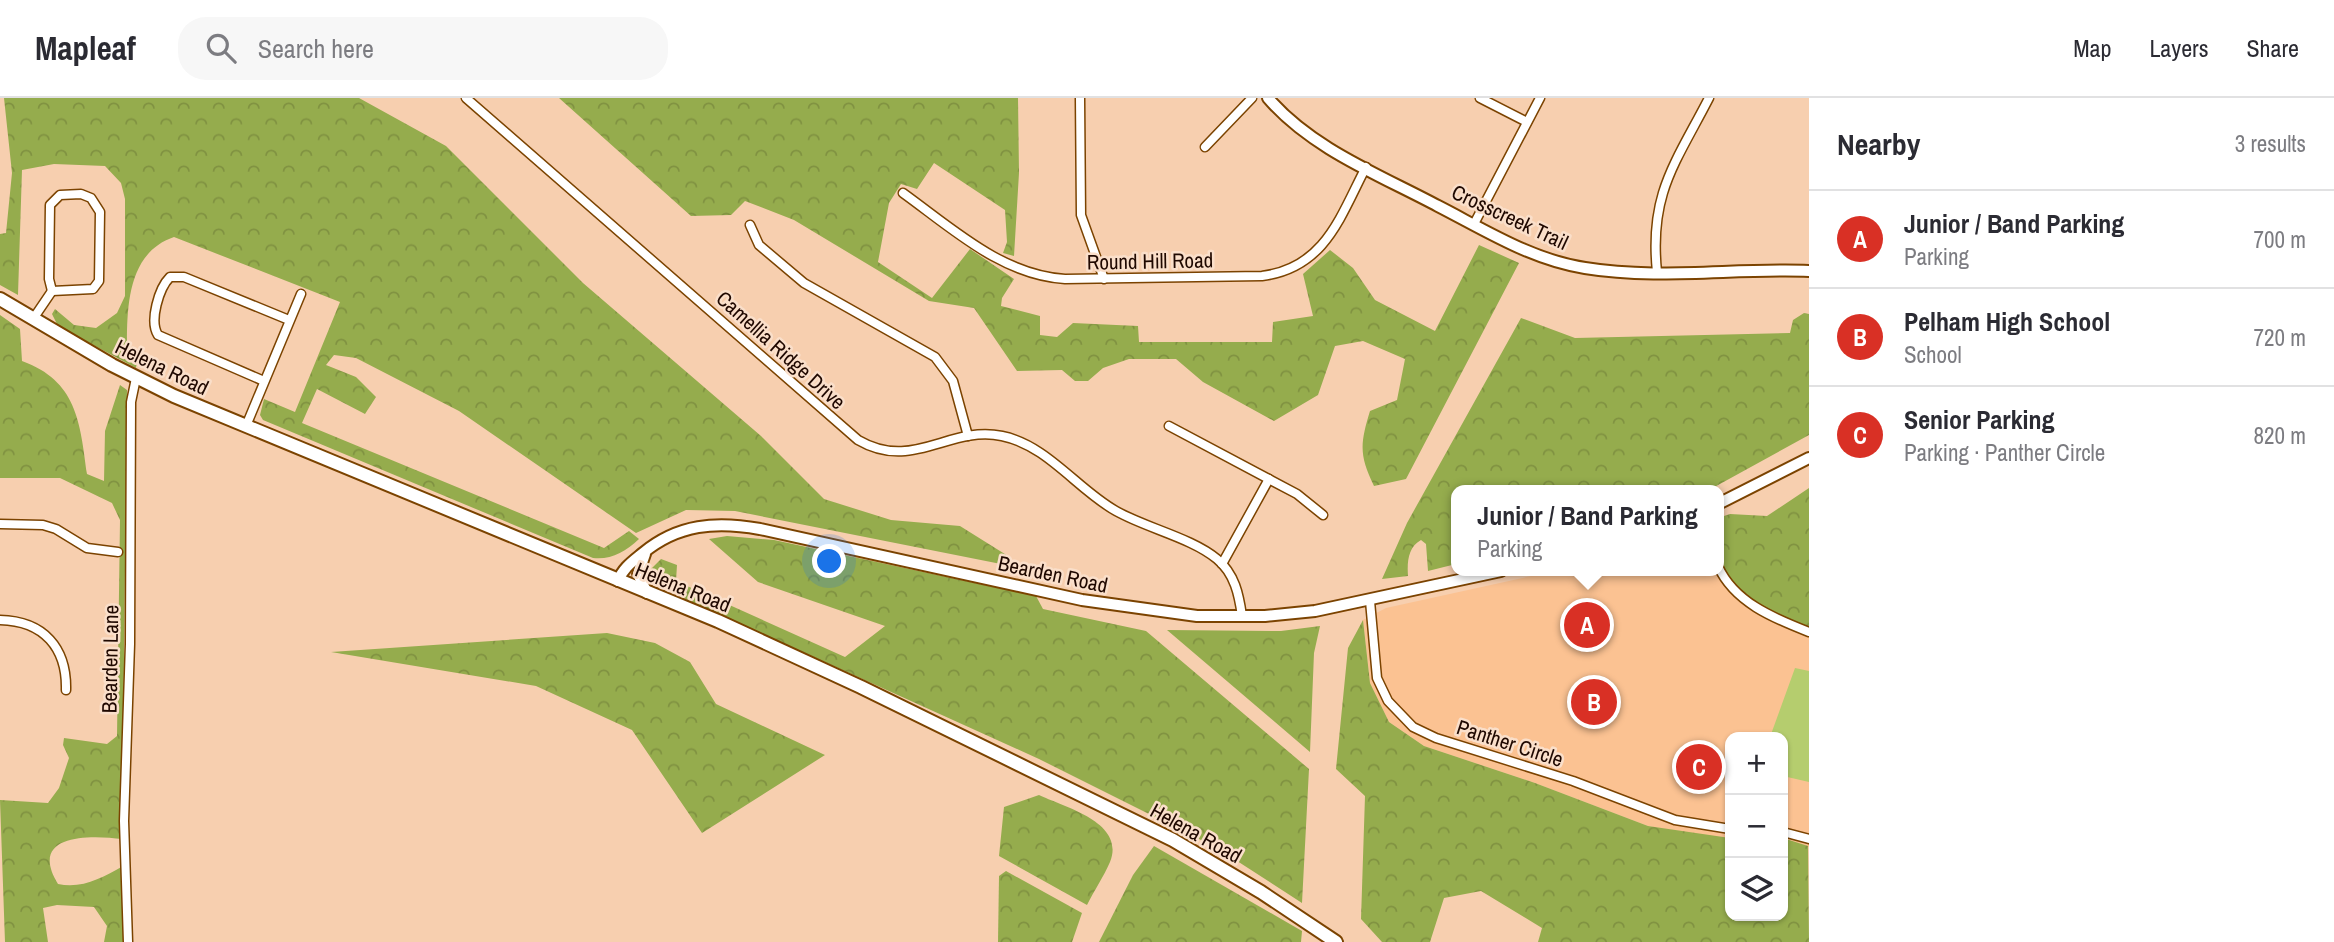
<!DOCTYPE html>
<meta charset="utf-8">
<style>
body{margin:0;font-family:"Archivo Narrow",sans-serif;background:#f7f7f7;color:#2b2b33}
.controls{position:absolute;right:21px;bottom:21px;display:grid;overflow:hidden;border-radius:14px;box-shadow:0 2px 5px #0004}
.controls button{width:63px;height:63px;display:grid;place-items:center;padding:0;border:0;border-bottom:2px solid #e1e1e2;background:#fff;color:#2b2b33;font:35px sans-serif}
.you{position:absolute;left:830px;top:464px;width:24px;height:24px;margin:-18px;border:5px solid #fff;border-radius:50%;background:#1a73e8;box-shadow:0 0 0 10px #1a73e833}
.badge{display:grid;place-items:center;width:46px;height:46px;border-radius:50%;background:#d93025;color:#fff;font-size:23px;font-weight:700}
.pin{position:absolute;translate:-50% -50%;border:4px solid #fff;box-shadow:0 2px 7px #0006}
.popup{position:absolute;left:1451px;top:387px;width:273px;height:91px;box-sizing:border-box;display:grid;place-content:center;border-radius:14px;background:#fff;filter:drop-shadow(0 2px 5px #0005);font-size:23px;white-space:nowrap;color:#7c7c81}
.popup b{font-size:26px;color:#2b2b33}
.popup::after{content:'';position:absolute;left:50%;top:100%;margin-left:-14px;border:14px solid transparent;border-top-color:#fff}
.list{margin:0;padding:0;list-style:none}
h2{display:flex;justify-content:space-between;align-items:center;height:91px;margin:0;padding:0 28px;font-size:30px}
h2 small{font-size:23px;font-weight:400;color:#7c7c81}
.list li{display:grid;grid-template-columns:46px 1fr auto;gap:21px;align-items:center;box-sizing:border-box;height:98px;padding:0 28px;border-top:2px solid #e1e1e2}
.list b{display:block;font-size:26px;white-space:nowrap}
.list p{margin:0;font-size:23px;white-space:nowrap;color:#7c7c81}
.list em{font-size:23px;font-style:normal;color:#7c7c81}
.icon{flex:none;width:38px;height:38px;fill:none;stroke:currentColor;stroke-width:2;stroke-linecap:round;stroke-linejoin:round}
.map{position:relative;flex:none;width:1809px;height:844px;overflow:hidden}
header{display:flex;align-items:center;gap:42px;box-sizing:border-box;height:98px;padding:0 35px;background:#fff;border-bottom:2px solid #e1e1e2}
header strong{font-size:33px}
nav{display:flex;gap:38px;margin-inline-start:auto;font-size:24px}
.search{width:490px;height:63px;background:#f7f7f7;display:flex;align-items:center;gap:18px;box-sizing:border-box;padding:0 24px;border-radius:28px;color:#7c7c81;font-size:26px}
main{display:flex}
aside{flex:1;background:#fff}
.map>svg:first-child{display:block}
.built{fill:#fbc292}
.green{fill:#b5cd6e}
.forest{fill:url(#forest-crowns)}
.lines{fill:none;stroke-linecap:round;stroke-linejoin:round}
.minor-casing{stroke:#7b4300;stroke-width:11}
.tertiary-casing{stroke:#7b4300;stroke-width:14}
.secondary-casing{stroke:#7b4300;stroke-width:16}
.minor{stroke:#fff;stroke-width:8}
.tertiary{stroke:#fff;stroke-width:10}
.secondary{stroke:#fff;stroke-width:12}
.labels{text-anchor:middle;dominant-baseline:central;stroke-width:5;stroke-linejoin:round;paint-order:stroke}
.street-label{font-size:21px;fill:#1f0800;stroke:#fadfca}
</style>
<header>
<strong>Mapleaf</strong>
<div class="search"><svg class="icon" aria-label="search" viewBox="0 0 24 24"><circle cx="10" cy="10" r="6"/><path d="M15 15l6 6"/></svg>Search here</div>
<nav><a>Map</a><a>Layers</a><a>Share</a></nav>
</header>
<main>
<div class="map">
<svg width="1809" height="844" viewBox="0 0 1809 844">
<defs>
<pattern id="forest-crowns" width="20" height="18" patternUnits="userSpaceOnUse" patternTransform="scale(1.75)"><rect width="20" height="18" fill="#95ac4d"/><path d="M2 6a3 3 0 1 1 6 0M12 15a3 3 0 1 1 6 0" fill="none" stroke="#809241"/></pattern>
</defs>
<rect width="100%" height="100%" fill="#f7cfaf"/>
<!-- built -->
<polygon class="built" points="1718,464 1730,485 1760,506 1809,530 1809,749 1783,740 1783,639 1730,639 1730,740 1717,740 1648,728 1535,685 1424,648 1389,624 1370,585 1363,522 1386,510 1554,473 1718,473"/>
<!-- green -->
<polygon class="green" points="1795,570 1809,573 1809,684 1783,678 1783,639 1770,639"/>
<!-- forest -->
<g class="forest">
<path d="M4 0H359L446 48 583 185 761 338 824 401 891 422 960 428 1008 458 1011 468 735 413 686 412 636 435 459 313 356 260 334 257 326 267 356 279 376 299 365 316 317 291 302 325 604 450 629 433 639 441C625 454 611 462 593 460L263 322 260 317 264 301 295 314 340 204 174 139C130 154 127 203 127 244L138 256 136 270 58 228 52 216 55 211 74 227 96 230 117 215 125 198V101L121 85 105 68 54 66 22 72 18 197 0 187V136L6 135 12 75Z"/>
<path d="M559 0H1018L1019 75 1014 158 1003 155 1007 144 1005 112 934 65 917 91 901 86 889 105 878 164 932 200 970 151 1014 181 1002 200 1001 208 1040 218V237L1057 239 1073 225 1138 228 1139 244H1272L1273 224 1313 218 1303 176 1330 152 1353 170 1375 202 1435 233 1479 147 1519 165 1406 381 1374 388C1359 357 1360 346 1370 313L1397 302 1405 261 1363 243 1335 248 1318 297 1274 323 1203 284 1176 261H1129L1103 270 1088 283H1075L1062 272 1017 273 974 210 929 203 794 122 745 103 731 117 691 118Z"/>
<path d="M1804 215 1809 216V337L1709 392H1456V466L1428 473 1426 446 1421 442C1408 449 1407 464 1408 478L1382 481 1407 425 1521 220 1575 240 1790 235 1793 222Z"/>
<path d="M0 217 20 231 22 263C77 283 80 324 87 376L104 383 105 333 120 287 127 292 122 741C91 737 27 735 58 786 82 791 102 780 123 768L125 844H104L107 828 94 809 57 807 43 810 48 844H5L0 702 48 705 59 690 69 660 63 647 64 640 107 646 117 638 120 422 112 405 60 380H0Z"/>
<path d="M1809 390V530C1781 519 1726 495 1718 464 1715 451 1718 433 1718 420L1730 416 1767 418Z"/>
<polygon points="727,438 774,442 1036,498 1043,511 1146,533 1309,671 1302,805 1217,750 1039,661 679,498 650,481 651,471 661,461 677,467 676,483 845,559 885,528 758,484 709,441"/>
<polygon points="1363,522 1370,585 1389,624 1424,648 1535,685 1648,728 1730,740 1730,818 1783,818 1783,740 1808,748 1809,844 1538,844 1542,830 1481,793 1444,800 1430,844 1382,844 1361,821 1365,698 1336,671 1348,550"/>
<polygon points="1320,528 1314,555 1310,654 1167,532 1281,533"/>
<polygon points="607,535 655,545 690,564 716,606 825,657 702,735 632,632 536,588 331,554"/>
<path d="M1039 697C1064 709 1126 724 1110 764 1104 778 1094 793 1087 807L999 758 1004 709Z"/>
<polygon points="1154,748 1302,833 1301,844 1099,844 1133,777"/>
<polygon points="1006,773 1082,815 1072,844 998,844 999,778"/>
</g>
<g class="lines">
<!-- minor casing -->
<g class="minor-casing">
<g id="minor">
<path d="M466 0 858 342C913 374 949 327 1002 338 1047 347 1078 392 1116 413 1146 430 1192 440 1217 461 1235 476 1239 497 1242 518"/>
<polyline points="1080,0 1081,117 1104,181"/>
<polyline points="1480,0 1527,24"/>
<polyline points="1205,49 1252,0"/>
<path d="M903 95C953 131 1002 177 1065 181L1262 178C1325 170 1340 119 1366 69"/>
<polygon points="81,96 91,100 100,114 99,183 93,191 52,193 49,181 50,107 60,97"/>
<polyline points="1474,126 1540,0"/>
<polyline points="750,127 759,147 804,185 935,259 953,283 968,338"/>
<path d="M1657 174C1649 96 1675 66 1709 0"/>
<polyline points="33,221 52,193"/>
<path d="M264 283 158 237C149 223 159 190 170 179H184L289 222"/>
<polyline points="246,328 301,196"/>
<polyline points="1169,328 1297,396 1323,417"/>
<polyline points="0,426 43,427 56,431 87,450 118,454"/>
<polyline points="1222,466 1269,381"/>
<path d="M1718 468C1734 504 1773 520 1809 534"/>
<polyline points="1370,503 1377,580 1388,603 1413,629 1436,640 1573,683 1675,722 1730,731"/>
<path d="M0 522C44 523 67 550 66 592"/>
<polyline points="1783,734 1809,741"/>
<polyline points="128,844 124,723 130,546 131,304 136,280"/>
</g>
</g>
<!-- tertiary casing -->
<g class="tertiary-casing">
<g id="tertiary">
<path d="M1268 0C1312 51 1380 77 1438 108 1485 132 1532 162 1585 170 1658 182 1735 170 1809 173"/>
<polyline points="1718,406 1809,360"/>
<polyline points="645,456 638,476 647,495"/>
<path d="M618 483C623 470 632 464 643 455 678 426 716 423 760 431L1082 502 1197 518H1265L1315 513 1501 473"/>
</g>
</g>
<!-- secondary casing -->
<g class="secondary-casing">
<polyline id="secondary" points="0,201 112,267 174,298 718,523 861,589 1173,742 1261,794 1336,844"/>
</g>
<!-- minor -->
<use href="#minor" class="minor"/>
<!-- tertiary -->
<use href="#tertiary" class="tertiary"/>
<!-- secondary -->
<use href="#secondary" class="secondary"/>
</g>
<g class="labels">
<!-- street labels -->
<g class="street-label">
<text transform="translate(1510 119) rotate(25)">Crosscreek Trail</text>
<text transform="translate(1150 163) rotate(-1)">Round Hill Road</text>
<text transform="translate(781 252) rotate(42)">Camellia Ridge Drive</text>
<text transform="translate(162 269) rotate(26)">Helena Road</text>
<text transform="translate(1053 476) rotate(12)">Bearden Road</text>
<text transform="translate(683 489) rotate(22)">Helena Road</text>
<text transform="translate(110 561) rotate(-89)">Bearden Lane</text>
<text transform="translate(1510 645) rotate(18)">Panther Circle</text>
<text transform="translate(1196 735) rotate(29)">Helena Road</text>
</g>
</g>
</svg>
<div class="controls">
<button>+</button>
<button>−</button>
<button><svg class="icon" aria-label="layers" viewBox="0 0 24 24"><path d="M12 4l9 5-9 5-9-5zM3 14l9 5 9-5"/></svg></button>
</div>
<div class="you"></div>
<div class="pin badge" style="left:1587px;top:527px">A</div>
<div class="popup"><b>Junior / Band Parking</b>Parking</div>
<div class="pin badge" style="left:1594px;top:604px">B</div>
<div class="pin badge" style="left:1699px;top:669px">C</div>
</div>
<aside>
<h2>Nearby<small>3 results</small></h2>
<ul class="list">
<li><span class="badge">A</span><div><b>Junior / Band Parking</b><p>Parking</p></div><em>700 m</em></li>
<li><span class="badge">B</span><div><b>Pelham High School</b><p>School</p></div><em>720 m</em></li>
<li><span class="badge">C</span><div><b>Senior Parking</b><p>Parking · Panther Circle</p></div><em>820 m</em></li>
</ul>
</aside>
</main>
